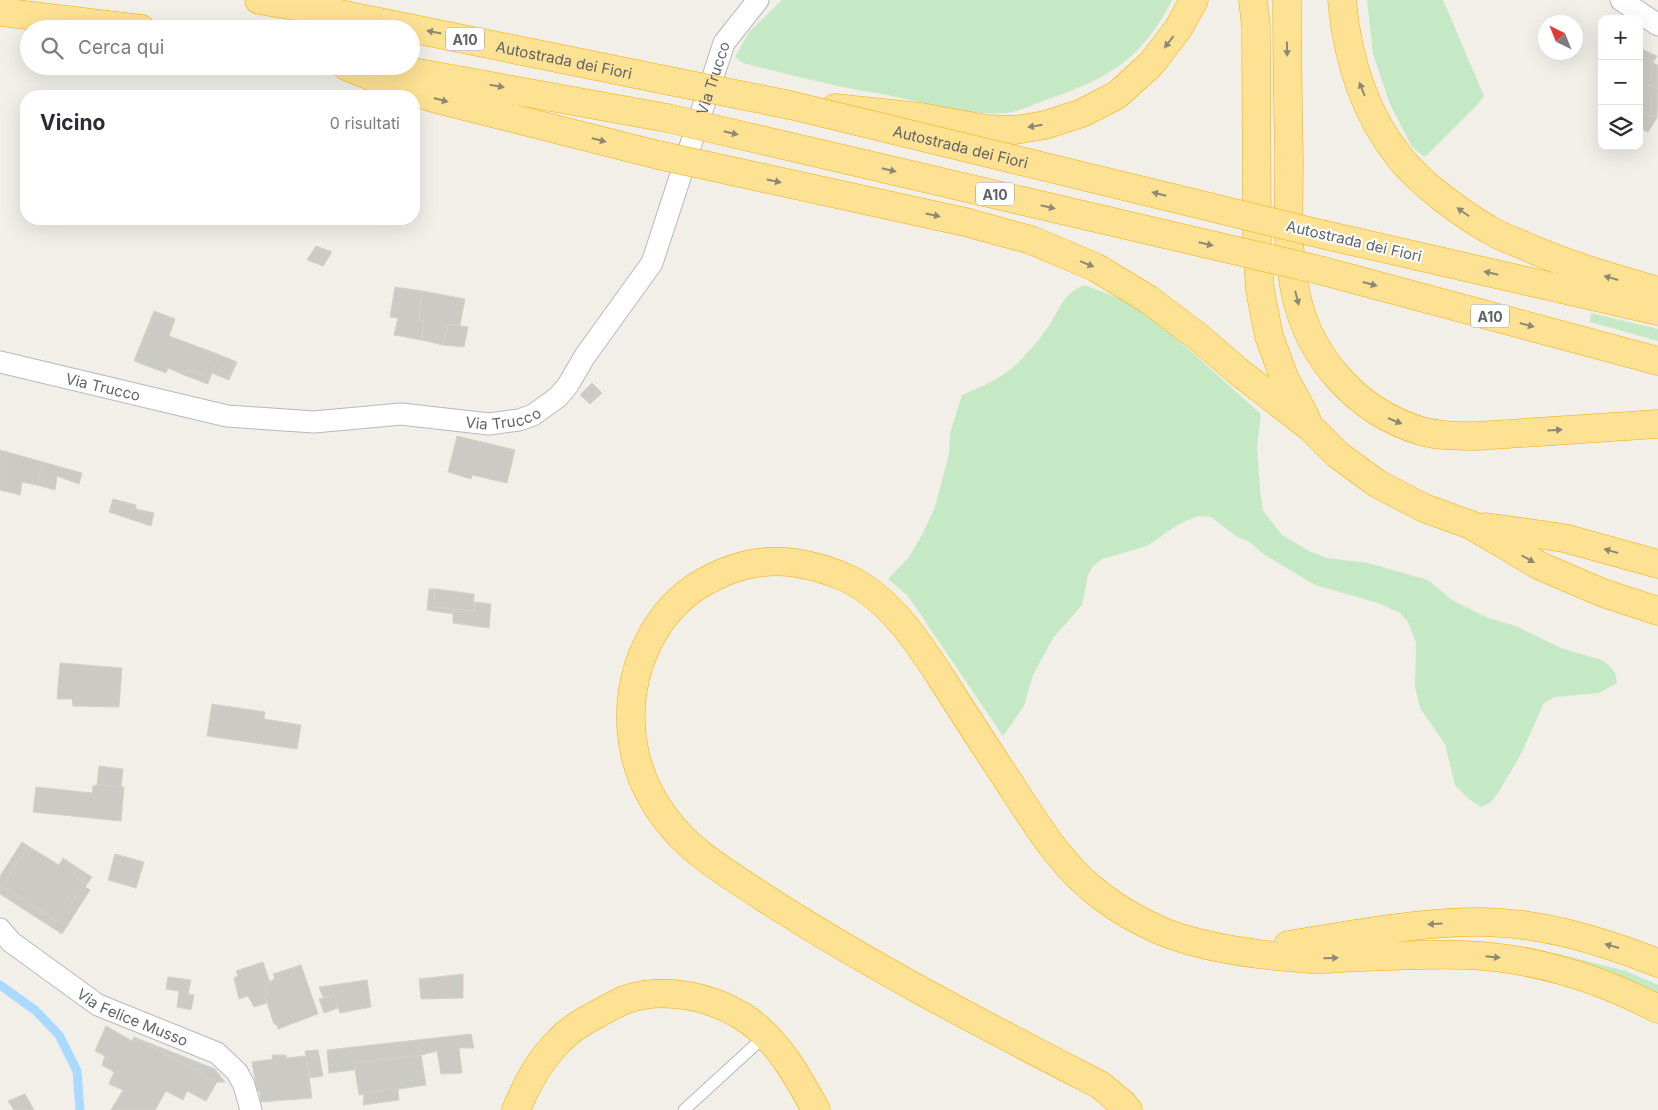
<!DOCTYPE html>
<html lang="it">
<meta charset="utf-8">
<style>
body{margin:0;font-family:Inter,sans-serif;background:#f7f7f7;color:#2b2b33}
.controls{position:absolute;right:15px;top:15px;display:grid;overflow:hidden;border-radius:10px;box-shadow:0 5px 20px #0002}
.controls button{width:45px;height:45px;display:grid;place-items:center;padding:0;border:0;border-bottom:1px solid #e1e1e2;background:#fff;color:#2b2b33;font:25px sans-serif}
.compass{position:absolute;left:1538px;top:15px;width:45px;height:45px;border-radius:50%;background:#fff;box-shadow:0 5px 20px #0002;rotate:317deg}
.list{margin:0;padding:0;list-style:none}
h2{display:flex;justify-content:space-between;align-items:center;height:65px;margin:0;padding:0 20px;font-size:21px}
h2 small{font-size:16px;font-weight:400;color:#7c7c81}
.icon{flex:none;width:28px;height:28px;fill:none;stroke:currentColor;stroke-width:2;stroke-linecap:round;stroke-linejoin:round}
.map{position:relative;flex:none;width:1658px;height:1110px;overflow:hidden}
.search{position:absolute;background:#fff;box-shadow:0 5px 20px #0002;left:20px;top:20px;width:400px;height:55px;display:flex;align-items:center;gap:12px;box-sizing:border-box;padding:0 18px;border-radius:28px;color:#7c7c81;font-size:19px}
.panel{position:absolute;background:#fff;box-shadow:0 5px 20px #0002;left:20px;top:90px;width:400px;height:135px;border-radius:20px}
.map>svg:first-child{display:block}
.green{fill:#c5e8c5}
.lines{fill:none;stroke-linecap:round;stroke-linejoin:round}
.stream{stroke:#aadaff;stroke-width:9}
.building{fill:#cccac5;stroke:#d6d1c6}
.lane-casing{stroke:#b5b8bc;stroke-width:13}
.street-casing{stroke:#b5b8bc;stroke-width:23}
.highway-casing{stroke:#f9ab00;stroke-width:29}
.lane{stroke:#fff;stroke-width:11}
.street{stroke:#fff;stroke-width:21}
.highway{stroke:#fde293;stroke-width:28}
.highway-bridge-casing{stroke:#f9ab00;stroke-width:29;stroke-linecap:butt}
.highway-bridge{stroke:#fde293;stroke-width:28}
.oneway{fill:#8e8975}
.labels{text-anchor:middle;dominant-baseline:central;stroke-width:4;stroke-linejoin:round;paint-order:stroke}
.shield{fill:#fff;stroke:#8f9295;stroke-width:1}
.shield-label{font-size:14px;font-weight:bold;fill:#5f6368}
.street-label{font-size:15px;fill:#5f6368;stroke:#fff}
</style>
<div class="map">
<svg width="1658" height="1110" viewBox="0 0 1658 1110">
<rect width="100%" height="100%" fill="#f1efe8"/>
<!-- green -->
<g class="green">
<path d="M782 0H1172C1142 60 1107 79 1046 100 1034 104 1019 112 1006 113 972 116 920 102 887 95 876 92 864 92 853 89 816 82 779 72 743 63L735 57 749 32Z"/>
<polygon points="1367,0 1443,0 1484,96 1477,105 1425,157 1412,147 1390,104 1373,54"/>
<path d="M1084 285 1127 301 1178 340 1261 414 1257 447 1260 490 1263 511 1282 535 1309 551 1327 558 1368 563 1428 580 1452 600 1488 618 1516 626 1561 648 1601 660 1609 665 1615 673 1617 683 1599 693 1555 697 1544 703 1521 754 1498 793 1491 802 1481 807 1470 800 1455 785 1445 744 1420 708 1415 687 1416 643 1408 622 1400 613 1378 603 1315 585 1265 555 1248 541 1237 537 1211 517 1199 516 1188 520 1176 526 1147 546 1102 559 1093 566 1088 575 1082 605 1053 638 1033 675 1024 706 1003 736 908 596 888 579 909 557 922 535 935 507 949 454 950 433 962 395C988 384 1008 376 1026 354 1035 345 1043 334 1050 324 1062 305 1062 295 1084 285Z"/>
<polygon points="1591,313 1658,329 1658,341 1590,322"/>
<polygon points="1555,953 1626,971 1658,985 1658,997 1554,959"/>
</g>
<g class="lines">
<!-- stream -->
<polyline class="stream" points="0,985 36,1011 59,1035 77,1071 80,1110"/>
</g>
<!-- building -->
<g class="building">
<polygon points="1639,48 1657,56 1653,63 1658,65 1658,89 1639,81"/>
<polygon points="1639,81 1658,89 1657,118 1639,111"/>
<polygon points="1639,111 1657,118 1648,132 1639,128"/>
<polygon points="316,246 332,252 323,266 307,260"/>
<polygon points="395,287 422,291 419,320 424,321 422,340 394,335 398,318 390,317"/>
<polygon points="422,291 465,299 460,325 448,324 443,345 422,340 424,321 419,320"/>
<polygon points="154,311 175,319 169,336 220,355 210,378 187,370 184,375 168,368 166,373 134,361"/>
<polygon points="448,324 468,327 464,347 443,345"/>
<polygon points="220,355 237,362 229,380 212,373"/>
<polygon points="187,370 210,378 208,384 184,375"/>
<polygon points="592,383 602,393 590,404 580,395"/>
<polygon points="457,436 515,450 507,483 472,475 471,479 448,472"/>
<polygon points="0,450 43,462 37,485 22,482 20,495 0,490"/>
<polygon points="43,462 82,473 79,484 57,476 55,490 37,485"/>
<polygon points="113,499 136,505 136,509 154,513 151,526 109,512"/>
<polygon points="429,589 435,589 434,607 453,609 453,614 427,610"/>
<polygon points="435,589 474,594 474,611 434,607"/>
<polygon points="475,602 491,604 489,628 453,623 453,609 474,611"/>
<polygon points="60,663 122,668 119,707 73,706 72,699 57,699"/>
<polygon points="212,704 265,712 264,719 301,725 297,749 207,736"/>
<polygon points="99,766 123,769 121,787 97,785"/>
<polygon points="97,785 124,787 121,821 33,812 36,787 92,793 93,786"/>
<polygon points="22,842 28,846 2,886 58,922 84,883 73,876 78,868 92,877 85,887 90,890 62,934 0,894 0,876"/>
<polygon points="28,846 59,865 63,858 78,868 73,876 84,883 58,922 2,886"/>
<polygon points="115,854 144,862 136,888 108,880"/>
<polygon points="263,962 270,983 265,985 268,994 266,995 267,1003 254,1007 248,996 239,999 234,978 238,976 236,971"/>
<polygon points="301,965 318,1014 278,1029 277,1025 274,1024 267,1003 266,995 268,994 265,985 275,978 273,974"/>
<polygon points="463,974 463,998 421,999 419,979"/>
<polygon points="168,977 191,980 188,994 194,995 191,1010 177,1007 179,991 166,989"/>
<polygon points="367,980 371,1007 340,1013 334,995 323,997 319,987"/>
<polygon points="334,995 338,1008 324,1013 319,999"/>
<polygon points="106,1026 132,1041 134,1037 217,1082 206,1101 187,1091 183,1100 166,1091 155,1110 111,1110 123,1090 109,1084 114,1072 102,1065 105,1056 95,1051"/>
<polygon points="471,1034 474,1048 459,1048 462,1073 441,1074 437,1051 421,1055 354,1063 355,1070 329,1073 327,1050"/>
<polygon points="134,1037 215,1069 225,1082 217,1082"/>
<polygon points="318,1050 323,1076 310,1078 305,1051"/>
<polygon points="272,1055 286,1055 286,1058 306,1056 312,1098 260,1102 260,1091 257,1091 252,1062 273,1059"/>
<polygon points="421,1055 426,1085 359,1095 354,1063"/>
<polygon points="398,1088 399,1100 363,1105 364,1093"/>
<polygon points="25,1094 34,1110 14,1110 8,1101"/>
</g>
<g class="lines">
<!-- lane casing -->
<g class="lane-casing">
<polyline id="lane" points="684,1110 766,1035"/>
</g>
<!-- street casing -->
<g class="street-casing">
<g id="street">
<polyline points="1621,0 1658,25"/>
<path id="s1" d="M0 362 227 416 314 422 401 414 489 424 519 420 533 415 558 397 568 385 585 356 652 263 724 43 758 0"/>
<path id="s2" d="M0 929 11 942 98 1005 217 1053 237 1072 244 1085 251 1110"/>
</g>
</g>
<!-- highway casing -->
<g class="highway-casing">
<g id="highway">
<path id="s3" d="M259 0 335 13 670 81"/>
<polyline points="1253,0 1256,26 1257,248 1260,290 1269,336 1284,377 1306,418"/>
<path d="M1287 0C1287 53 1288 106 1289 159 1289 204 1286 252 1296 295 1310 359 1358 412 1421 431 1439 436 1458 436 1477 436L1658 424"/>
<path d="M1342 0C1347 57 1364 113 1400 158 1420 183 1459 212 1488 229 1497 235 1508 239 1518 243 1564 264 1610 277 1658 291"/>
<polyline points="0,12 141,29"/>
<polyline points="346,66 395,86 436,99 658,155"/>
<polyline points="380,66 667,118"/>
<polyline points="835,108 920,117 986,129 1015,130 1045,125 1082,113 1117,95 1151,64 1178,29 1194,0"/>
<polyline points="1325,235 1658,311"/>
<polyline points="1323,271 1658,361"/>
<polyline points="1239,372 1311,428 1338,455 1378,484 1424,508 1471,525 1540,566 1603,593 1658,611"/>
<polyline points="1485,527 1564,538 1658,564"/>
<path d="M1288 945C1350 935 1411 923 1473 922 1537 921 1600 940 1658 963"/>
<path d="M516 1110C527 1084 539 1060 560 1040 569 1030 582 1022 594 1016 604 1010 614 1005 624 1000 663 986 711 996 745 1018 777 1039 798 1077 816 1110"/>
<path d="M1128 1110 1122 1103 1100 1085C986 1026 871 967 763 897 729 874 691 853 666 819 621 760 619 682 661 621 690 580 746 555 796 563 815 566 834 572 851 580 891 601 918 642 942 679 964 714 987 749 1010 784 1036 824 1062 867 1101 896 1118 909 1139 921 1159 930 1201 948 1264 956 1310 959 1326 960 1342 958 1358 957 1393 956 1429 954 1464 955 1531 957 1599 978 1658 1009"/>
</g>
</g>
<!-- lane -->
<use href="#lane" class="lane"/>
<!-- street -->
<use href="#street" class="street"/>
<!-- highway -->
<use href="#highway" class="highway"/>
<!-- highway-bridge casing -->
<g class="highway-bridge-casing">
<g id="highway-bridge">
<path id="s4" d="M670 81 790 105 1325 235"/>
<polyline points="667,118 1323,271"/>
<polyline points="658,155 965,222 1031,240 1095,267 1148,299 1197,336 1239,372"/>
</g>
</g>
<!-- highway-bridge -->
<use href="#highway-bridge" class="highway-bridge"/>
</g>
<!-- one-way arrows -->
<defs><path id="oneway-solid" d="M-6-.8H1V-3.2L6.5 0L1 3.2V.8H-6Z" transform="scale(1.25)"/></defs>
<g class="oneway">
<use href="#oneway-solid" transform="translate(434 32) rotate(-169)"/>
<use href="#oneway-solid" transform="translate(1169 42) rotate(128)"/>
<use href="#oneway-solid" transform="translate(1287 49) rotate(89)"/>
<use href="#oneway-solid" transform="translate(497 86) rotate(10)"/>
<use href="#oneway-solid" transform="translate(1362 89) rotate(-111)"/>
<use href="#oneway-solid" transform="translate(441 100) rotate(15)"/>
<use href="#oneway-solid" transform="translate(1035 126) rotate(171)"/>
<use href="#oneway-solid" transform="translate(731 133) rotate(13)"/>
<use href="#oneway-solid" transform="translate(599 140) rotate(14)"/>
<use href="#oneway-solid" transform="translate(889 170) rotate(13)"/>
<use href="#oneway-solid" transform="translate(774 181) rotate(12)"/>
<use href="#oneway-solid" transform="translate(1159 194) rotate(-166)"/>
<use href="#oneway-solid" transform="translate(1048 207) rotate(13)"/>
<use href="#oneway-solid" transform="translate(1463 212) rotate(-145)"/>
<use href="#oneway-solid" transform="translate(933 215) rotate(12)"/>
<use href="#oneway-solid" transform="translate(1206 244) rotate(13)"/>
<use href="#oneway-solid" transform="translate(1087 264) rotate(22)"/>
<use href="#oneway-solid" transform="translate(1491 273) rotate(-167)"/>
<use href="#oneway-solid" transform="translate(1611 278) rotate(-164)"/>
<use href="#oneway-solid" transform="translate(1370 284) rotate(15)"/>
<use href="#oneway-solid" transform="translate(1297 298) rotate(76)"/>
<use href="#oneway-solid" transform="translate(1527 325) rotate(15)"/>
<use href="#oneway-solid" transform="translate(1395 421) rotate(22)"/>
<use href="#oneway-solid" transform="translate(1555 430) rotate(-4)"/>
<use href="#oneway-solid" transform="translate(1611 551) rotate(-164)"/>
<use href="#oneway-solid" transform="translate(1528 559) rotate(30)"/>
<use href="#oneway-solid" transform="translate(1435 924) rotate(177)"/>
<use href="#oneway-solid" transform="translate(1612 946) rotate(-164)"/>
<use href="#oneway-solid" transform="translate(1493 957) rotate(6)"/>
<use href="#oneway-solid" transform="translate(1331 958) rotate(-2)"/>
</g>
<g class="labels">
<!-- shield labels -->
<g class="shield">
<rect x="446" y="27.5" width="38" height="23" rx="4"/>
<rect x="976" y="182.5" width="38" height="23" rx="4"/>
<rect x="1471" y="304.5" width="38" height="23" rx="4"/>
</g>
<g class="shield-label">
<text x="465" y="39">A10</text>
<text x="995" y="194">A10</text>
<text x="1490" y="316">A10</text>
</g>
<!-- street labels -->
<g class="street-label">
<text stroke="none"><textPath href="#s3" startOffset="311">Autostrada dei Fiori</textPath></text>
<text stroke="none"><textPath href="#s1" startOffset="931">Via Trucco</textPath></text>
<text stroke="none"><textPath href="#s4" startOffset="298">Autostrada dei Fiori</textPath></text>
<text transform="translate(1354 241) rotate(13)">Autostrada dei Fiori</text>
<text stroke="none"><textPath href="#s1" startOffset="106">Via Trucco</textPath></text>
<text stroke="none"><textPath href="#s1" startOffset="511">Via Trucco</textPath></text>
<text stroke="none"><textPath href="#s2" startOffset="161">Via Felice Musso</textPath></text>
</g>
</g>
</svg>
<div class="controls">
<button>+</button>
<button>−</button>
<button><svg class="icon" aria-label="layers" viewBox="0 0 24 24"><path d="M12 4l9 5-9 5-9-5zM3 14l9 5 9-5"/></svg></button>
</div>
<svg class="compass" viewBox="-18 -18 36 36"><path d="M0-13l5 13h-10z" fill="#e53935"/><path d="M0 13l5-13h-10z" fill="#7c7c81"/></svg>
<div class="search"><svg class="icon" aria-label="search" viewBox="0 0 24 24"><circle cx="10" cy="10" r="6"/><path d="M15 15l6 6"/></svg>Cerca qui</div>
<section class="panel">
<h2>Vicino<small>0 risultati</small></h2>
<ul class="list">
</ul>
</section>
</div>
